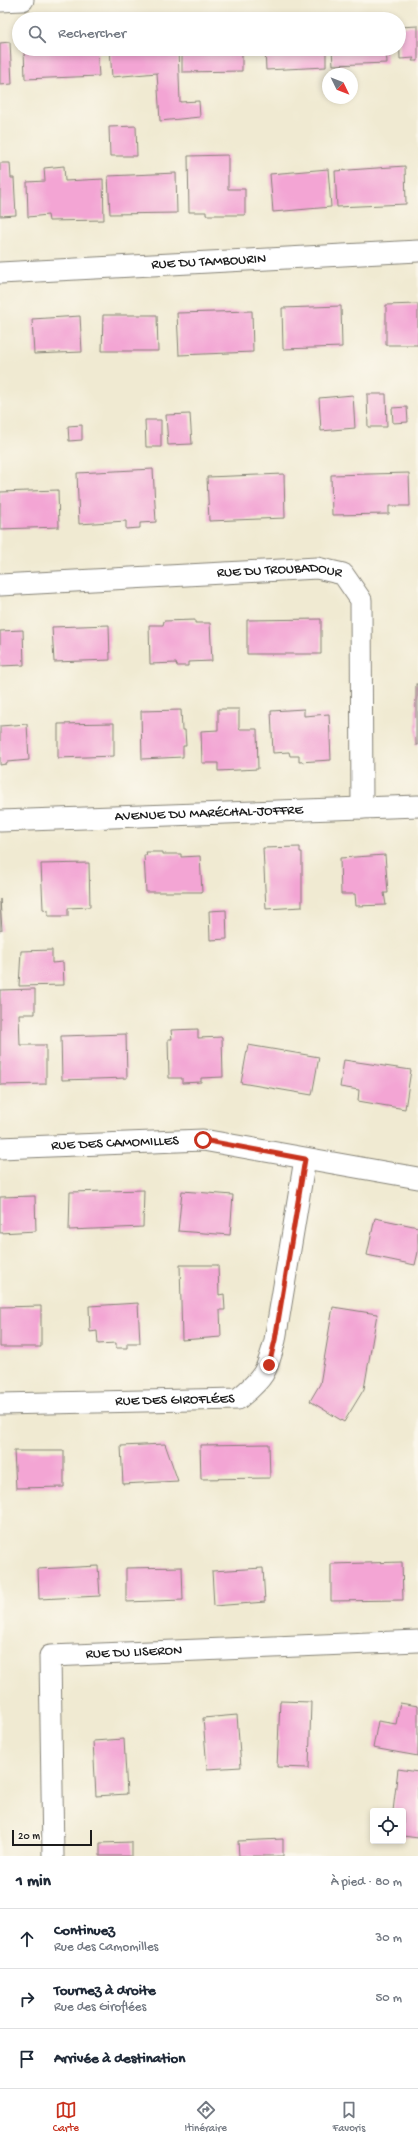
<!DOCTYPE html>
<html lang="fr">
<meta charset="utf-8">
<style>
body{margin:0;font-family:"Gochi Hand",sans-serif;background:#f6f6f7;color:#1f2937}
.controls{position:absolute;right:12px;bottom:12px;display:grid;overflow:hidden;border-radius:4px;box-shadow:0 2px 6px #0003}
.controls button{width:36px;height:36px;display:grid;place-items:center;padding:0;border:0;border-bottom:1px solid #e0e1e3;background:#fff;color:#1f2937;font:20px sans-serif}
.compass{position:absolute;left:322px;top:68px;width:36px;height:36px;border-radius:50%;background:#fff;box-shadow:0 2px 6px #0003;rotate:133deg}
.scale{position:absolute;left:12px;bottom:10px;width:80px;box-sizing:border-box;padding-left:4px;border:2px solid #1c1c1c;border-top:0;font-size:11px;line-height:14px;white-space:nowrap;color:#1c1c1c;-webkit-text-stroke:3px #fbf7ec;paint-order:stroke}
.stop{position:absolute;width:12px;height:12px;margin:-9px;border:3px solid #c8321e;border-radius:50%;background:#fff}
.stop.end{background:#c8321e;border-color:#fff;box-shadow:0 1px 4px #0008}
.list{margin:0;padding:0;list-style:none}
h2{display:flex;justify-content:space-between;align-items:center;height:52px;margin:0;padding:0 16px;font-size:17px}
h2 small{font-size:13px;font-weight:400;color:#747a83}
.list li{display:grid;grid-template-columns:26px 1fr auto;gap:12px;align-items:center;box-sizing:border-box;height:60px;padding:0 16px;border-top:1px solid #e0e1e3}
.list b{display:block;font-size:15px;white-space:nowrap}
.list p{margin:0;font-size:13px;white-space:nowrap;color:#747a83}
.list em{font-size:13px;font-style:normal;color:#747a83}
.icon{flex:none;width:22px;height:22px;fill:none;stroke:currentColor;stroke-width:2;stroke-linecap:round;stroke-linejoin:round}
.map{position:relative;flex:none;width:418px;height:1856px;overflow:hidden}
.search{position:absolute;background:#fff;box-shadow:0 2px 6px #0003;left:12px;right:12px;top:12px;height:44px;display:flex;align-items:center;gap:10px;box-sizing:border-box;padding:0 14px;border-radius:22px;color:#747a83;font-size:15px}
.sheet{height:232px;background:#fff}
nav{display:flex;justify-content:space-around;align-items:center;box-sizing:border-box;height:56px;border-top:1px solid #e0e1e3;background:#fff;font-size:11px;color:#747a83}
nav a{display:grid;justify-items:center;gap:2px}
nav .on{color:#c8321e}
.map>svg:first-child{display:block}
.building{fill:#f3a5d4}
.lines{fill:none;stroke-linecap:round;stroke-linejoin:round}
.street-casing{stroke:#868377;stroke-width:23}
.street{stroke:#fff;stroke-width:21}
.route{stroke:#c8321e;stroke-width:5}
.labels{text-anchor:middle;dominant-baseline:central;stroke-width:3;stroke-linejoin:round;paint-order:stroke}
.street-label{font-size:14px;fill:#1c1c1c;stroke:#fbf7ec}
</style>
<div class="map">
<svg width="418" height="1856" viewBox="0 0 418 1856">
<rect width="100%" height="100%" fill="#fbf7ec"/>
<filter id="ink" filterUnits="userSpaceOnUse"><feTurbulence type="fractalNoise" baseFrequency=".025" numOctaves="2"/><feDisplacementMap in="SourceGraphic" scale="8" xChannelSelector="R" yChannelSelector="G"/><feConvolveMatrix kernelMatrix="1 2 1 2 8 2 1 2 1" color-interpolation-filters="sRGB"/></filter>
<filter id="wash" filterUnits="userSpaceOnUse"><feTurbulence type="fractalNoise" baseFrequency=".012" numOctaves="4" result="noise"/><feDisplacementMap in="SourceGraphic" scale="16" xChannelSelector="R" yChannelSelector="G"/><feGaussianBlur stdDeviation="0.9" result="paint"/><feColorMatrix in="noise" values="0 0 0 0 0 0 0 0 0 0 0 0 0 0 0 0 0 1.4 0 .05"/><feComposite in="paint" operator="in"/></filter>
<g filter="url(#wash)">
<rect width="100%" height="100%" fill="#f0ead2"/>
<g id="blocks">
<!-- building -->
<g class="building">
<polygon points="418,26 418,61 412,61 414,58 400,59 399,27"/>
<polygon points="10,42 12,84 0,85 0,43"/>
<polygon points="24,49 97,49 99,76 25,79"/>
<polygon points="110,49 178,49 180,102 199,101 200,117 160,121 157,73 112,77"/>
<polygon points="182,49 242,49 242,71 182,72"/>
<polygon points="265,49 326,49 326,67 266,70"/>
<polygon points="332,49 386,49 387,63 333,65"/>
<polygon points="136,126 137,156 110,156 109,127"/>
<polygon points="228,155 228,189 245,189 245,215 206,215 206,212 189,212 188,156"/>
<polygon points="0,163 10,163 11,178 14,178 16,215 0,216"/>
<polygon points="64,166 65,181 103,179 104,220 49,221 48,215 28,217 27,182 45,181 44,168"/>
<polygon points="405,166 406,204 337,207 335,171"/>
<polygon points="328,169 331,207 273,212 270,174"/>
<polygon points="176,173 177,213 110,214 108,176"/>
<polygon points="418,304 418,345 386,345 386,305"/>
<polygon points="341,306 342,347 283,349 282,308"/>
<polygon points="252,311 253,352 179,355 177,313"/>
<polygon points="103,315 157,315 158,351 102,351"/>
<polygon points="80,316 82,352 34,354 32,319"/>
<polygon points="367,394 386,394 387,427 368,427"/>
<polygon points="353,395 355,428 321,431 319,398"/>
<polygon points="407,407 408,422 393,423 392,408"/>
<polygon points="190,414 192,444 168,445 166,415"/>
<polygon points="145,420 161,420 161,447 146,447"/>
<polygon points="82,425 82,440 69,441 68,426"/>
<polygon points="153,469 156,522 140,523 140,528 126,529 126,521 79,524 77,473"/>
<polygon points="409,473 410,506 389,506 389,514 332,515 331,475"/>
<polygon points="284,474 285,518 209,521 207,477"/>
<polygon points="58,490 59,527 0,529 0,492"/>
<polygon points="321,619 321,654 247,654 247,620"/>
<polygon points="195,620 195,623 210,623 212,661 188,662 188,666 177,666 176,663 150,664 149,625 163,625 164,621"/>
<polygon points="109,625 110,660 54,662 52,627"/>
<polygon points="23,630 24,665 0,666 0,631"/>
<rect x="416" y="684" width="2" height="61"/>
<polygon points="218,709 239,709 239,729 257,729 258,769 218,771 218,763 202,763 201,731 218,730"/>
<polygon points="304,709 304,716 329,714 331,760 299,762 299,756 290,756 289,752 273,753 271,711"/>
<polygon points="181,710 182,730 185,730 186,746 183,746 183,757 142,759 141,711"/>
<polygon points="114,723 114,756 58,758 58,724"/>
<polygon points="27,724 29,760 7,762 6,764 0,765 0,726"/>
<polygon points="300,847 300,852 302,852 302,907 266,909 263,848"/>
<polygon points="146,852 163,852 163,854 181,854 181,857 200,856 202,892 146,892 144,855 147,855"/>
<polygon points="385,855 388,893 384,893 386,905 356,906 355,894 341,894 340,858"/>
<polygon points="89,863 90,907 68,908 68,916 48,916 48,910 43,909 41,864"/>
<polygon points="0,899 2,930 0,931"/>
<polygon points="226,910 227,939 210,940 209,911"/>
<polygon points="52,950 52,963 63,962 64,985 19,986 21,951"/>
<polygon points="35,989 35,1014 19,1014 20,1045 46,1045 46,1084 0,1085 0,990"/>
<polygon points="198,1029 198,1038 222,1037 223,1077 201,1078 201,1082 182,1083 182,1078 169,1078 168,1039 172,1039 171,1030"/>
<polygon points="126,1034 127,1078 62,1080 61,1036"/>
<polygon points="248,1045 319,1057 312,1095 241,1083"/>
<polygon points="344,1060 411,1070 405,1109 358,1101 359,1090 340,1087"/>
<polygon points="144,1190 143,1227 69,1230 70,1192"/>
<polygon points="182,1191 233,1195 230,1235 178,1231"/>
<polygon points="35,1196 36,1231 0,1233 0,1197"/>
<polygon points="375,1218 418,1227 418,1252 415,1265 367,1255"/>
<polygon points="180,1265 218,1265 219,1295 224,1294 225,1310 220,1310 221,1337 182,1340"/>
<polygon points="138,1303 140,1343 127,1343 127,1348 116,1348 116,1343 98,1344 97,1331 90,1332 89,1306"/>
<polygon points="41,1306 41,1347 0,1347 0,1307"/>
<polygon points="333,1307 377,1314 364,1389 344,1422 310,1401 320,1384"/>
<polygon points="165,1444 178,1481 123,1484 121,1446"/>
<polygon points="269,1444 270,1478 201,1479 200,1445"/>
<polygon points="14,1451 64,1451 64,1487 16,1488"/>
<polygon points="402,1562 403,1600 331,1601 331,1564"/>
<polygon points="98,1566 100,1596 39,1599 38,1569"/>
<polygon points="182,1567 183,1600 126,1602 126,1568"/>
<polygon points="263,1568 265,1602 214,1606 212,1571"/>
<polygon points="280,1701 311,1702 309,1768 277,1767"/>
<polygon points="400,1703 418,1706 418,1756 373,1748 378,1721 396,1724"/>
<polygon points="237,1715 241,1767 207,1769 203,1718"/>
<polygon points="124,1739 127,1794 96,1796 93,1741"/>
<polygon points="398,1769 418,1772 418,1838 403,1836 403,1811 393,1811"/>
<polygon points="283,1839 283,1856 239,1856 238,1841"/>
<polygon points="132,1842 132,1856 100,1856 100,1843"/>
</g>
</g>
</g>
<g filter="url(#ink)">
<use href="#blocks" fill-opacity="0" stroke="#868377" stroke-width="1"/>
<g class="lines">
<!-- street casing -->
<g class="street-casing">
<g id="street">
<polyline points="0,1 23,0"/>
<path id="s1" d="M0 273 418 251"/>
<path id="s2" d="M0 585 317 568 343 574 361 600 362 808"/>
<path id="s3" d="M0 821 418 806"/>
<path id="s4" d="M0 1148 203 1140 418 1178"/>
<path id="s5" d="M0 1404 238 1399C264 1378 267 1372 275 1340L305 1159"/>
<path id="s6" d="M53 1856 50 1656 418 1641"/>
</g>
</g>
<!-- street -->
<use href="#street" class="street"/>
</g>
</g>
<g class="lines" filter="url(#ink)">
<!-- route -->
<polyline class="route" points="203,1140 305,1159 275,1340 269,1365"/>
</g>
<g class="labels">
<!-- street labels -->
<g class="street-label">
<text stroke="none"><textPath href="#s1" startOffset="209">RUE DU TAMBOURIN</textPath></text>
<text stroke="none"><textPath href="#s2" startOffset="280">RUE DU TROUBADOUR</textPath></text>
<text stroke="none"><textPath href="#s3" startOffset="209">AVENUE DU MARÉCHAL-JOFFRE</textPath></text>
<text stroke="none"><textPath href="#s4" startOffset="115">RUE DES CAMOMILLES</textPath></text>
<text stroke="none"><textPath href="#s5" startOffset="175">RUE DES GIROFLÉES</textPath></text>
<text stroke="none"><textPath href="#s6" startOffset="284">RUE DU LISERON</textPath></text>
</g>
</g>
</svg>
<div class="controls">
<button><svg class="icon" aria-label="locate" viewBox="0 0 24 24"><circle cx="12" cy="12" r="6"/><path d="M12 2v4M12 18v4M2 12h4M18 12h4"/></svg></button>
</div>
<svg class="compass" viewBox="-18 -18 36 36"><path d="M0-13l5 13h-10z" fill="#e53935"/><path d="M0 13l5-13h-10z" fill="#747a83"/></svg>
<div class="scale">20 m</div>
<div class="stop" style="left:203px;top:1140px"></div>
<div class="stop end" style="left:269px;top:1365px"></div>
<div class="search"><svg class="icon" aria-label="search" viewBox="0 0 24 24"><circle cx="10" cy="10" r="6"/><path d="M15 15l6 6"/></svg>Rechercher</div>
</div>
<section class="sheet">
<h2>1 min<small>À pied · 80 m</small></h2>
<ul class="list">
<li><svg class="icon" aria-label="ahead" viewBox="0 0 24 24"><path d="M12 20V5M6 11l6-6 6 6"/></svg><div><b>Continuez</b><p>Rue des Camomilles</p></div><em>30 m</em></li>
<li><svg class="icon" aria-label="right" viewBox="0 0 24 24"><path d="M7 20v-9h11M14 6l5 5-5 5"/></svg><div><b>Tournez à droite</b><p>Rue des Giroflées</p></div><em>50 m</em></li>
<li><svg class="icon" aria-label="arrive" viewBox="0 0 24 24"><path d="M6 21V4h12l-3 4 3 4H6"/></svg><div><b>Arrivée à destination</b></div></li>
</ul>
</section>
<nav>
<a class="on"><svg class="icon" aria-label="map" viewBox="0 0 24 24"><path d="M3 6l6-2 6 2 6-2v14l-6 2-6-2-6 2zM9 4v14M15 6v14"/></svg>Carte</a>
<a><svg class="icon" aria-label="directions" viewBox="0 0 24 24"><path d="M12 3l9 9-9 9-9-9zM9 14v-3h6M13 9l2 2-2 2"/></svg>Itinéraire</a>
<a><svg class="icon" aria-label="saved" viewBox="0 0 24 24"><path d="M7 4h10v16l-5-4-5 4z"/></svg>Favoris</a>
</nav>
